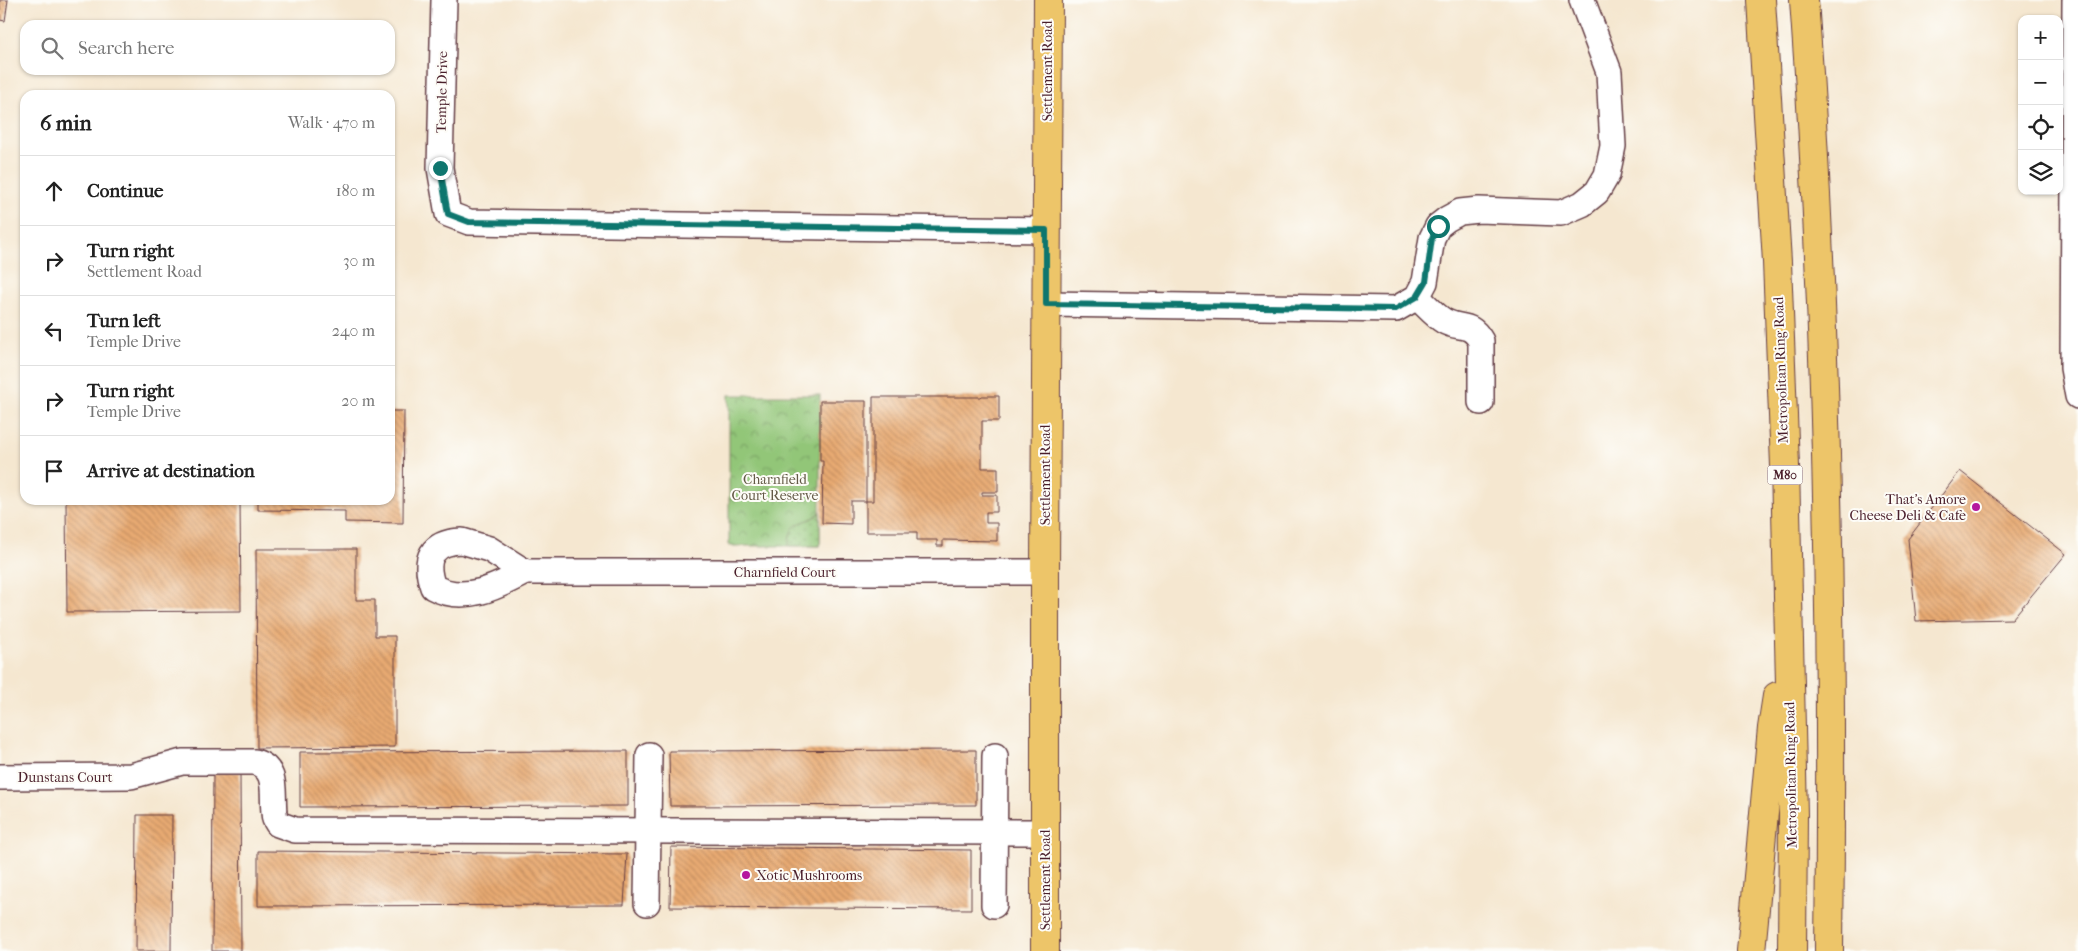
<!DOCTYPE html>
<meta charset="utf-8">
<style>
body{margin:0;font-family:"IM FELL French Canon",serif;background:#f6f6f6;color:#222}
.controls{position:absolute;right:15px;top:15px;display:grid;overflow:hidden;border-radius:10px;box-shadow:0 1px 4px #0004}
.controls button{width:45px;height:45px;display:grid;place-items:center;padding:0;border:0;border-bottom:1px solid #e0e0e0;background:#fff;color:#222;font:25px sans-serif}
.stop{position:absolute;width:15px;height:15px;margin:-11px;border:4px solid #0f766e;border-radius:50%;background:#fff}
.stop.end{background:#0f766e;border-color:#fff;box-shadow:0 1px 5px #0008}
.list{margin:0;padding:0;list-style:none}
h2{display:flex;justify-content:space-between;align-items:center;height:65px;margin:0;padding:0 20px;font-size:21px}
h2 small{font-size:16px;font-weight:400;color:#767676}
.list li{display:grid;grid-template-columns:32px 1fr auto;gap:15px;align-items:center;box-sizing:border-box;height:70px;padding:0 20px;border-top:1px solid #e0e0e0}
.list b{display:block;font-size:19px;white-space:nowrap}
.list p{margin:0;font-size:16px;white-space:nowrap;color:#767676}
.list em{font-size:16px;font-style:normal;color:#767676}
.icon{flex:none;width:28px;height:28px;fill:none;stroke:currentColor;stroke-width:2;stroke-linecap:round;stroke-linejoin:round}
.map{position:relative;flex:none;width:2078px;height:951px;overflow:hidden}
.search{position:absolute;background:#fff;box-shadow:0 1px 4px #0004;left:20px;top:20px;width:375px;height:55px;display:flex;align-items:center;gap:12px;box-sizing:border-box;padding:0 18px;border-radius:15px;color:#767676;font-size:19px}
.panel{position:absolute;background:#fff;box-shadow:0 1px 4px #0004;left:20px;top:90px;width:375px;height:415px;border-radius:15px}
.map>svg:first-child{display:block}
.park{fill:url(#park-crowns);stroke:#6e7252}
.garden{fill:url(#garden-dots);stroke:#6e7252}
.building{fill:url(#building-back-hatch)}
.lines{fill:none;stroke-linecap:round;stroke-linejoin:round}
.minor-casing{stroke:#643d44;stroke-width:28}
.major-casing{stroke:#643d44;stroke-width:30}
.highway-casing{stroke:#643d44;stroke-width:30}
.minor{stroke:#fff;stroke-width:25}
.major{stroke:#edc569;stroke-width:28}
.highway{stroke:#edc569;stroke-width:28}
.route{stroke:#0f766e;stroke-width:6}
.poi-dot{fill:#b5179e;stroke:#fdfcf7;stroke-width:2}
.labels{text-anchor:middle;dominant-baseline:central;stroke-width:4;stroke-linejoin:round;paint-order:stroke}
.shield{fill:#fdfcf7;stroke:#806168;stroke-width:1}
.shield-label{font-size:12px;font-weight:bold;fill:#4a1f2b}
.street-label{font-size:14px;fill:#4a1f2b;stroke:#fdfcf7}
.park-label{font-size:14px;fill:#635946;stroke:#fdfcf7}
.poi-label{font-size:14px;fill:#4a1f2b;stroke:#fdfcf7;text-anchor:end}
</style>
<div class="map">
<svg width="2078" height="951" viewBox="0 0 2078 951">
<defs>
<pattern id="park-crowns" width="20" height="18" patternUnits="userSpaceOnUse" patternTransform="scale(1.25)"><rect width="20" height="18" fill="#92c678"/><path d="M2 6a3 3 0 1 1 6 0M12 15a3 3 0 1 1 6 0" fill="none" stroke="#79a063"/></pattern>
<pattern id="garden-dots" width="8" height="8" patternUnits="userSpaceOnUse" patternTransform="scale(1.25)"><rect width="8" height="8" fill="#92c678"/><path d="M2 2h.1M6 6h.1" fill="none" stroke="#79a063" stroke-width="1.8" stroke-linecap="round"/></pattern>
<pattern id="building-back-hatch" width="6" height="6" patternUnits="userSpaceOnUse" patternTransform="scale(1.25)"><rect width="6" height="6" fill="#e8aa72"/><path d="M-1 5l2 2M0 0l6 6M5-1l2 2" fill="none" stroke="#be8a5e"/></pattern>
</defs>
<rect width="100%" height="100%" fill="#fdfcf7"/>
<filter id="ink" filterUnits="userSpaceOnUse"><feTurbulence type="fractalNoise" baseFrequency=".02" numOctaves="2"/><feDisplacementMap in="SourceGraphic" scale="10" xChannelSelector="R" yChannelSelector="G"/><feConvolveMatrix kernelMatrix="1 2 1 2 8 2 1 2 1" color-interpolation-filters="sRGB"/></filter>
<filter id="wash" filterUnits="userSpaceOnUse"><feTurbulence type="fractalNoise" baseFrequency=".0096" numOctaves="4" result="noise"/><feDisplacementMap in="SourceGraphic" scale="20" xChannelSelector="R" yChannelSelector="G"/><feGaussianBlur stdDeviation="1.12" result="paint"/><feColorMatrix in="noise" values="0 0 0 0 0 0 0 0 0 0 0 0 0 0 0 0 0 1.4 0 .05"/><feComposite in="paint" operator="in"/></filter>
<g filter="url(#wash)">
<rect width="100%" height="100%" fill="#f5e7d0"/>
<!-- park -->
<rect class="park" x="729" y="395" width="91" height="151"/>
<!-- garden -->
<path class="garden" d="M820 512V546H789C789 516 807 527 820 512Z"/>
<g id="blocks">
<!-- building -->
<g class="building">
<polygon points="0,0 8,0 5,21 0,20"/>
<polygon points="982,396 999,396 999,421 982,421 982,468 998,468 998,492 982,492 982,495 997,495 997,512 986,512 986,523 997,523 997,541 943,540 943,546 937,546 937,540 917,540 917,532 866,532 866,501 851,501 851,524 822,523 823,461 820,461 820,401 866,401 866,501 873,501 873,397 981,397"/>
<polygon points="390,411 404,411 403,523 345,522 345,511 258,510 258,500 390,500"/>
<polygon points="1960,471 2066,554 2012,619 1916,621 1908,539"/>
<polygon points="66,500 240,500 241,611 67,612"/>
<polygon points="256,549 356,549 356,600 375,600 375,636 395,636 395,747 257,748"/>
<polygon points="976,750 976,805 670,806 669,751"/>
<polygon points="628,751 628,806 300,807 300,752"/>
<polygon points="240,772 241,951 212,951 213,773"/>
<polygon points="137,815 172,815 171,951 136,951"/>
<polygon points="671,847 971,850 971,909 670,907"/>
<polygon points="258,851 627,854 624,905 258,906"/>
</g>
</g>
</g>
<g filter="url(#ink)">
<use href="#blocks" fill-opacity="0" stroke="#643d44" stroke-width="1"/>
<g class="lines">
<!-- minor casing -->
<g class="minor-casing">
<g id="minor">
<polyline points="444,0 440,168 448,214 469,222 1047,230"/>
<polyline points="2075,0 2073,368 2078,396"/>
<path d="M1417 297C1426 305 1435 316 1444 321 1460 330 1470 321 1481 341V402"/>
<polyline points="1046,304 1396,309 1417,297 1425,282 1432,238 1438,226 1447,219 1460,212 1479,210 1561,213 1582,204 1597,192 1607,175 1613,146 1609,72 1582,0"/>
<path d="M462 541 489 549 525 572C497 587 464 604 433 587 423 559 431 542 462 541Z"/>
<polyline points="525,572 1045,572"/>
<path d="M0 777 131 776 182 762H255C281 770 270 798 275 819L278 824 295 830 1045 832"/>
<polyline points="647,903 649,755"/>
<polyline points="994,905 995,756"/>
</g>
</g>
<!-- major casing -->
<g class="major-casing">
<polyline id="major" points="1045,951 1045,572 1048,0"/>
</g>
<!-- highway casing -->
<g class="highway-casing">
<g id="highway">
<polyline points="1761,0 1777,262 1785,466 1793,815 1792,951"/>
<path d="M1804 0C1827 316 1833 634 1829 951"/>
<polyline points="1751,951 1772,728 1777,696"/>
</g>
</g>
<!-- minor -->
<use href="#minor" class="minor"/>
<!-- major -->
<use href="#major" class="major"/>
<!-- highway -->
<use href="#highway" class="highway"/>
</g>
</g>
<g class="lines" filter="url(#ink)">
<!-- route -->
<polyline class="route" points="440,168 448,214 469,222 1046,230 1046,304 1396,309 1417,297 1426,282 1432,238 1438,226"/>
</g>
<!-- markers -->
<g class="poi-dot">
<circle cx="1976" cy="507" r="5"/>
<circle cx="746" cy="875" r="5"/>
</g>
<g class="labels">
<!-- shield labels -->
<rect class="shield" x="1767.5" y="465.5" width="35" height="19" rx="4"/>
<g class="shield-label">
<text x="1785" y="475">M80</text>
</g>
<!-- street labels -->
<g class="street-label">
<text transform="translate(1047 71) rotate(-90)">Settlement Road</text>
<text transform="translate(442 92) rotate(-89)">Temple Drive</text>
<text transform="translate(1781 370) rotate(-92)">Metropolitan Ring Road</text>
<text transform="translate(1045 475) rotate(-90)">Settlement Road</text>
<text x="785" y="572">Charnfield Court</text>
<text transform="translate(1791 775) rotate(-91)">Metropolitan Ring Road</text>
<text x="65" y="777">Dunstans Court</text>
<text transform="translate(1045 880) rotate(-90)">Settlement Road</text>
</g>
<!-- park labels -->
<g class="park-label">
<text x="775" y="479">Charnfield<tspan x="775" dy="16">Court Reserve</tspan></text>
</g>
<!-- poi labels -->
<g class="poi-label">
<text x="1966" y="499">That's Amore<tspan x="1966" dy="16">Cheese Deli &amp; Cafe</tspan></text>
<text x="756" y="875" text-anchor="start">Xotic Mushrooms</text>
</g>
</g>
</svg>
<div class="controls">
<button>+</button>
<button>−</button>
<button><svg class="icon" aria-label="locate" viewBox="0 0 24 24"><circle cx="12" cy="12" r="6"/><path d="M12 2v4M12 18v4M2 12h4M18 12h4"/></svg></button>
<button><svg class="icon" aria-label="layers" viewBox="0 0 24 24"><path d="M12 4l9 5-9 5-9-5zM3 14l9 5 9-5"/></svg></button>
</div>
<div class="stop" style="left:1438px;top:226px"></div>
<div class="stop end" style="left:440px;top:168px"></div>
<div class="search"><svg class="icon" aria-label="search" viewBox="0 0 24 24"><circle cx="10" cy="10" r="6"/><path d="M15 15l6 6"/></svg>Search here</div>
<section class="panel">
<h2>6 min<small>Walk · 470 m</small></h2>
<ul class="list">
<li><svg class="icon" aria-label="ahead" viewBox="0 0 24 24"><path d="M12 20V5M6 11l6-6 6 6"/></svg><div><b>Continue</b></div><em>180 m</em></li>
<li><svg class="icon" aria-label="right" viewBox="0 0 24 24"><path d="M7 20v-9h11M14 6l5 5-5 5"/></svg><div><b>Turn right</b><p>Settlement Road</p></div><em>30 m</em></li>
<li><svg class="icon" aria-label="left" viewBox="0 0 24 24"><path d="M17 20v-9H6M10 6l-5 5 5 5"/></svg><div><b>Turn left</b><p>Temple Drive</p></div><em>240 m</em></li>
<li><svg class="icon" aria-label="right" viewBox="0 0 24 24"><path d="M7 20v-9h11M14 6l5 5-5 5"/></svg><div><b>Turn right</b><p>Temple Drive</p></div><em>20 m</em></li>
<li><svg class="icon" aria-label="arrive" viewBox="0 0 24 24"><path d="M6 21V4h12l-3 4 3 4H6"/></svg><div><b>Arrive at destination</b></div></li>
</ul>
</section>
</div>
